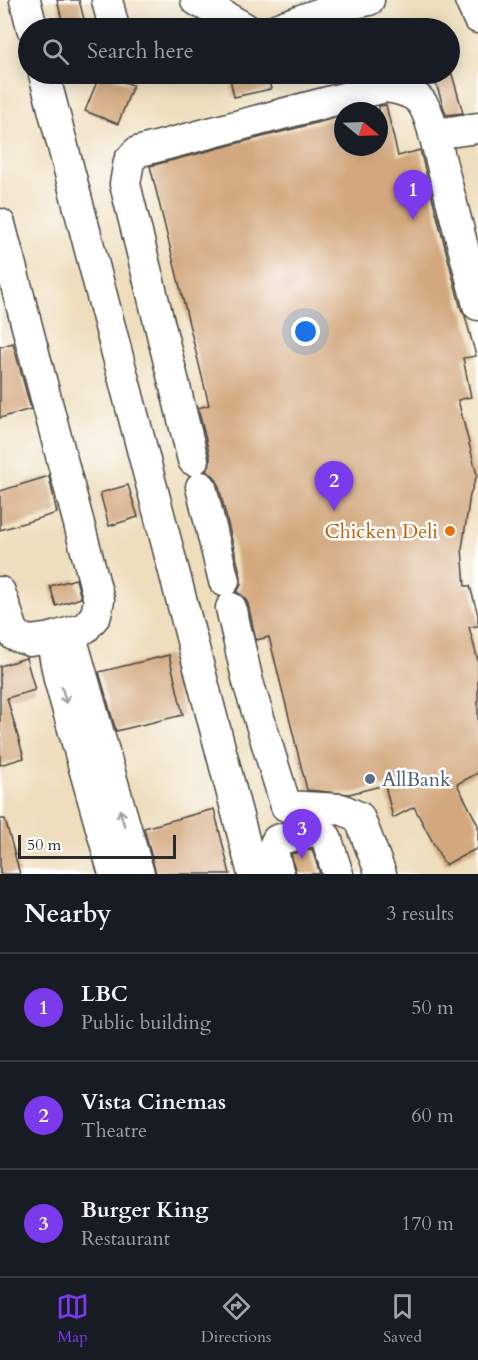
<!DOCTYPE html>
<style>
body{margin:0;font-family:Cardo,serif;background:#20242c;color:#f1f3f6}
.compass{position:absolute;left:334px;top:102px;width:54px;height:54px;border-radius:50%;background:#171b24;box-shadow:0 3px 15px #0003;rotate:109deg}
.scale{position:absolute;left:18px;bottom:15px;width:158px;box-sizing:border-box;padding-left:6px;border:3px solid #2b2b2b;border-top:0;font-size:16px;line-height:21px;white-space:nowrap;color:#2b2b2b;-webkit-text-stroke:4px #fff;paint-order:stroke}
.you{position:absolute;left:306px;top:332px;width:21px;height:21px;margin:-15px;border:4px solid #fff;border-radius:50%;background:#1a73e8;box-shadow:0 0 0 9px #1a73e833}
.badge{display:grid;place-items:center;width:39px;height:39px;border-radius:50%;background:#7c3aed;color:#fff;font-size:20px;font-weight:700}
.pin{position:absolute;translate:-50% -50px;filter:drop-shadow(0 2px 3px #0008)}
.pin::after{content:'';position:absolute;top:32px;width:21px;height:18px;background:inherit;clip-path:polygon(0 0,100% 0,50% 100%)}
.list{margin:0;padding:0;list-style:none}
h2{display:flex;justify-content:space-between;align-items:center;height:78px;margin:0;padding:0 24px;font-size:26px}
h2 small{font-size:20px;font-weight:400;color:#9ea1a6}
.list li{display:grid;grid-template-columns:39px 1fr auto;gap:18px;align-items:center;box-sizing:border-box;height:108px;padding:0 24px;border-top:2px solid #363941}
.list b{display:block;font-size:22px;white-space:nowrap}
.list p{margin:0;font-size:20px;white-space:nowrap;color:#9ea1a6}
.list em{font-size:20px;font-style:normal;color:#9ea1a6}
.icon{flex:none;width:33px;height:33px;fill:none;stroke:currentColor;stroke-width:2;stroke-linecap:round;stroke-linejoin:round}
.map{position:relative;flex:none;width:478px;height:874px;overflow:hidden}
.search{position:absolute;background:#171b24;box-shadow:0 3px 15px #0003;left:18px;right:18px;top:18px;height:66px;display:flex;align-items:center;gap:15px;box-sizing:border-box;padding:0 21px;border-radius:33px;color:#9ea1a6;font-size:22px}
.sheet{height:402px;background:#171b24}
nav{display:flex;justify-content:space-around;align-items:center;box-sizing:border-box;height:84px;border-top:2px solid #363941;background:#171b24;font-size:16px;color:#9ea1a6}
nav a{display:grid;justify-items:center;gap:3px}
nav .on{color:#7c3aed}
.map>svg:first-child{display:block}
.building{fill:#d3a87e}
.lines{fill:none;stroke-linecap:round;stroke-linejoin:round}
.minor-casing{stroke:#484641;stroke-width:33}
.minor{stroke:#fff;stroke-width:30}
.oneway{stroke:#a0a0a0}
.food-dot{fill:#e8710a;stroke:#fff;stroke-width:2}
.service-dot{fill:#5c6f8a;stroke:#fff;stroke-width:2}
.labels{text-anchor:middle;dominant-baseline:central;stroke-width:5;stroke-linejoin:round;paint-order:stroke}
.food-label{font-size:20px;fill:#c56008;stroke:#fff;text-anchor:end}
.service-label{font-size:20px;fill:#4e5e75;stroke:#fff;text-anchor:start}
</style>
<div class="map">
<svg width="478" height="874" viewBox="0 0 478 874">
<rect width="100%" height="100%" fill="#fff"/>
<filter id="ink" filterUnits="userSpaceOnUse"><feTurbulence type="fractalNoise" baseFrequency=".0167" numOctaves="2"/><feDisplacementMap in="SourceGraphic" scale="12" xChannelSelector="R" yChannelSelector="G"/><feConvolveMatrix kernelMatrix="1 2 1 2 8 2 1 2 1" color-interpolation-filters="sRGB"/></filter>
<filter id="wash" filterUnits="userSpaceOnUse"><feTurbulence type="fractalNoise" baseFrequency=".008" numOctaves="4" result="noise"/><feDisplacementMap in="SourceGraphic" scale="24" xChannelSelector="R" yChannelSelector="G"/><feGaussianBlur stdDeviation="1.35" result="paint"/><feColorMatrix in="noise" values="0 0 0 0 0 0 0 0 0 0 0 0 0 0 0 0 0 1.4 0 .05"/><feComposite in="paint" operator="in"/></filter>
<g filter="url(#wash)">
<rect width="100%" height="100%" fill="#eedebd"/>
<g id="blocks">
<!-- building -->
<g class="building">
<polygon points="57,0 79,0 84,19 63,24"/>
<polygon points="100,74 133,85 118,124 85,111"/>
<polygon points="229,74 267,74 271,89 234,97"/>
<polygon points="433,74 452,74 463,113 446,115"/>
<polygon points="386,105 398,156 420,150 461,309 465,316 476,356 463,358 471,397 458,400 477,475 470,495 462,549 465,586 470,586 478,615 478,626 469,627 478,661 478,773 457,784 478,825 478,848 445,865 414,807 393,818 385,785 349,794 307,790 269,637 256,640 248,604 244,597 237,592 241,585 241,577 218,483 214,476 206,471 210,464 210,456 198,408 209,405 150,166 343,116 343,147 379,147 379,106"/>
<polygon points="13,343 31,409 0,418 0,347"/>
<polygon points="49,476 57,513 0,530 0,491"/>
<polygon points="128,485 138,517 109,526 100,493"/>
<polygon points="76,579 81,598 56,606 50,586"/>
<polygon points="169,655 183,715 116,731 99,672"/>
<polygon points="26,658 35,690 7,698 24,758 0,765 0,666"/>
<polygon points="214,809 230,874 156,874 144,828"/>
<polygon points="0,819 5,819 20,874 0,874"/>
<polygon points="312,849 320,874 296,874 291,854"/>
</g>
</g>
</g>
<g filter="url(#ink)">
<use href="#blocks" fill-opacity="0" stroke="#484641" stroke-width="1.5"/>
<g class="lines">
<!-- minor casing -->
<g class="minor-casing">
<g id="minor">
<polyline points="25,0 32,28"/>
<polyline points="107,0 114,28"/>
<polyline points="196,0 245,28"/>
<polyline points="470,0 478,18"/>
<polyline points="278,28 341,6 369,0"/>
<polyline points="44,74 253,874"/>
<polyline points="434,134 478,305"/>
<polyline points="0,224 99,600 96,615 85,628 51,638 30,641 15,636 0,592"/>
<path d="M193 460 125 184 129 161 137 152 385 87C420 92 425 101 434 134L478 128"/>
<polyline points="201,487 224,581"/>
<polyline points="231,608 248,682 286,806 341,809 359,817 381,874"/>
<polyline points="70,633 139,874"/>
<polyline points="51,638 59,679 114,874"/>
<path d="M279 874C276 863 270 850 277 840L316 830 326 837 338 874"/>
</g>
</g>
<!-- minor -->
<use href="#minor" class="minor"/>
</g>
<!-- one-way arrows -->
<defs><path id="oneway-shaft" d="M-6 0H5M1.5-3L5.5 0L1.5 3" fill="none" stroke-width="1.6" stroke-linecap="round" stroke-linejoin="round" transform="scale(1.5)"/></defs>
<g class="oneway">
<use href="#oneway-shaft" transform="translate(64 695) rotate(74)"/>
<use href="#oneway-shaft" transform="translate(122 818) rotate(-106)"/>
</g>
</g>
<!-- markers -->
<circle class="food-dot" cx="450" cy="531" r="6"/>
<circle class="service-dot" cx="370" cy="779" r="6"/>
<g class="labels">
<!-- food labels -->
<g class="food-label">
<text x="438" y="531">Chicken Deli</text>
</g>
<!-- service labels -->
<g class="service-label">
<text x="382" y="779">AllBank</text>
</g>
</g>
</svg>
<svg class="compass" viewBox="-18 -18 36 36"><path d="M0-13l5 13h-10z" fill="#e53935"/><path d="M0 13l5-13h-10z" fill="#9ea1a6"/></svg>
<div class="scale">50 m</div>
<div class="you"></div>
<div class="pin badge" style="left:413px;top:220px">1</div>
<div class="pin badge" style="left:334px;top:511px">2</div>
<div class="pin badge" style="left:302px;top:859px">3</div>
<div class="search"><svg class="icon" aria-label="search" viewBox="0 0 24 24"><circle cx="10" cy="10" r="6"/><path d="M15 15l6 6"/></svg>Search here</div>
</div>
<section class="sheet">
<h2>Nearby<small>3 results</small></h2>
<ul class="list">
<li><span class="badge">1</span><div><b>LBC</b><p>Public building</p></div><em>50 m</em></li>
<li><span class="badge">2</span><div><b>Vista Cinemas</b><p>Theatre</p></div><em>60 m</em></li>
<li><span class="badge">3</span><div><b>Burger King</b><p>Restaurant</p></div><em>170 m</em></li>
</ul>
</section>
<nav>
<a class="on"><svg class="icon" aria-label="map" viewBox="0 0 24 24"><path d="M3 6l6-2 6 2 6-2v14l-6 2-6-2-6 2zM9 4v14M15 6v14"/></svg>Map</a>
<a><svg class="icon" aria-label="directions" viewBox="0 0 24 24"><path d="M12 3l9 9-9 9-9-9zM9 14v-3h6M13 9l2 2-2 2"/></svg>Directions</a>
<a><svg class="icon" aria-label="saved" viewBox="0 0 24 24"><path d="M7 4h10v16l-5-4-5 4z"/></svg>Saved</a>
</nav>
